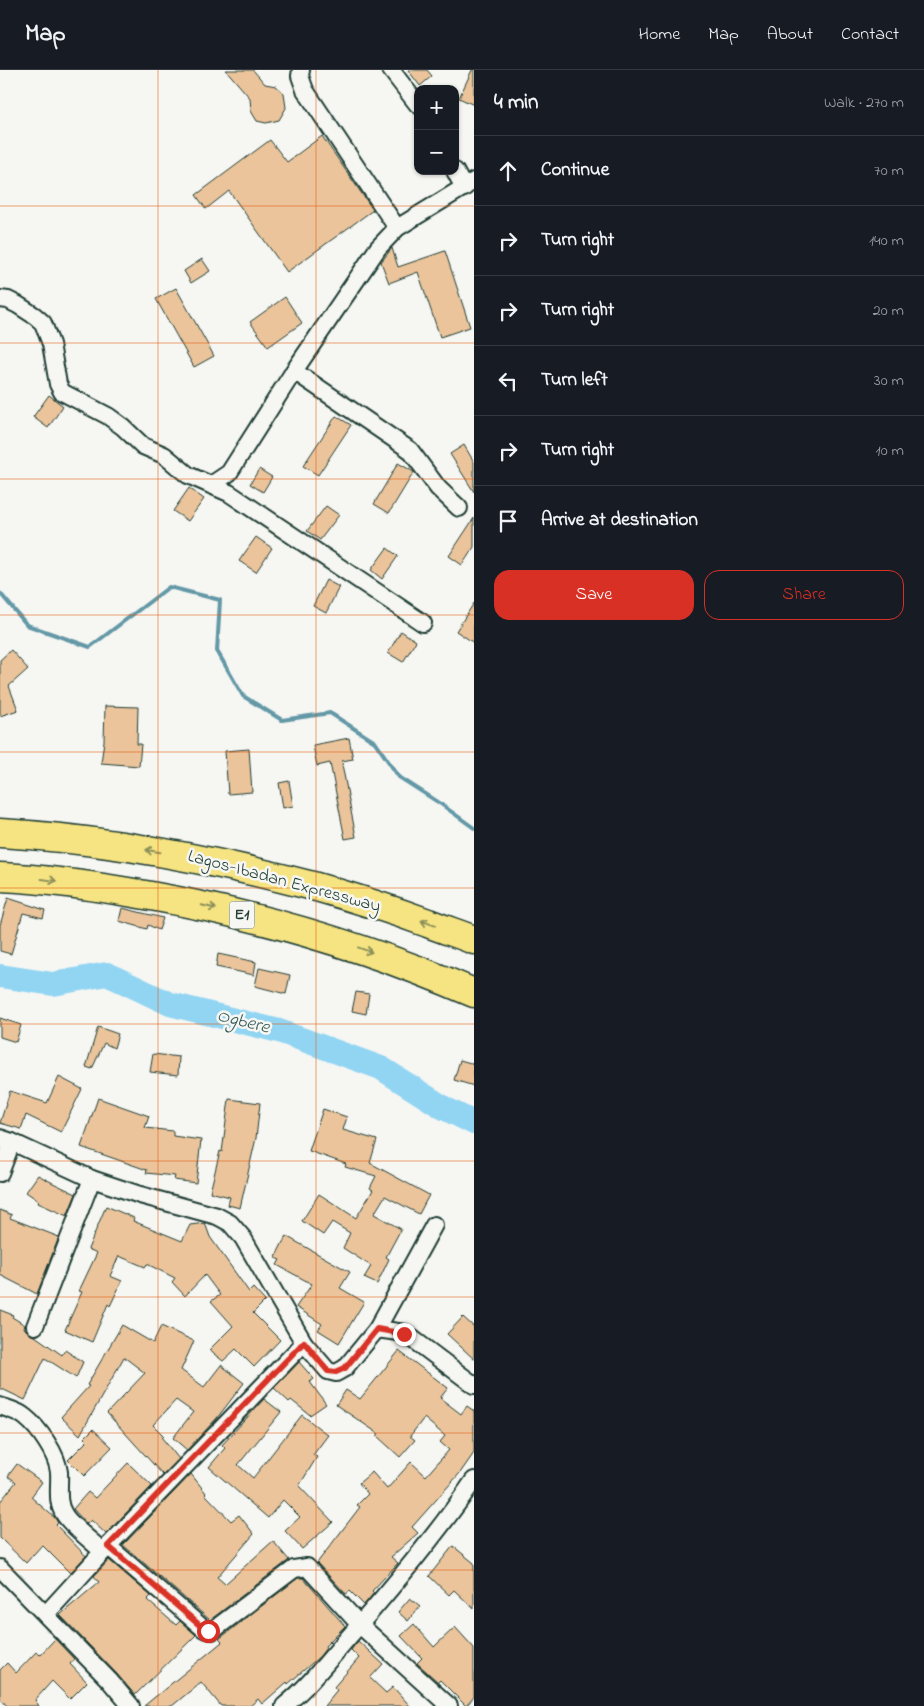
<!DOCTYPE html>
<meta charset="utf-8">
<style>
body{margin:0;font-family:"Indie Flower",sans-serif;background:#20242c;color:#f1f3f6}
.controls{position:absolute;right:15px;top:15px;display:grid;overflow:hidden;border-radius:10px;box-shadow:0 1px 4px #0004}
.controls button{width:45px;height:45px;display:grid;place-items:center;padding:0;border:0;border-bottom:1px solid #363941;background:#171b24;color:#f1f3f6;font:25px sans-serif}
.stop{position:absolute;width:15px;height:15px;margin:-11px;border:4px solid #d93025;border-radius:50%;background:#fff}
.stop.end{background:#d93025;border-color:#fff;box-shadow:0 1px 5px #0008}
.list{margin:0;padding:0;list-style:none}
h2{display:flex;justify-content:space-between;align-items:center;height:65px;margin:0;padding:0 20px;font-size:21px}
h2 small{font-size:16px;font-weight:400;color:#9ea1a6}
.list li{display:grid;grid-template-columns:32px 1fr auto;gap:15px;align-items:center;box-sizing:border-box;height:70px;padding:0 20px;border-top:1px solid #363941}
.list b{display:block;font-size:19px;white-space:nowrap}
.list em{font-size:16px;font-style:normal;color:#9ea1a6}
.actions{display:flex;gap:10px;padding:15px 20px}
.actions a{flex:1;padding:11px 0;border:1px solid #d93025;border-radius:15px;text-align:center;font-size:18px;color:#d93025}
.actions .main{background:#d93025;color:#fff}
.icon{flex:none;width:28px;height:28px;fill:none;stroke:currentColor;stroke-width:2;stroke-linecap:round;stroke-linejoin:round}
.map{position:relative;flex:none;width:474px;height:1636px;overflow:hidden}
header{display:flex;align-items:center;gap:30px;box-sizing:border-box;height:70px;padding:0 25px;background:#171b24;border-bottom:1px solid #363941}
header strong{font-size:24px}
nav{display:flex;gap:28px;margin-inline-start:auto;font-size:18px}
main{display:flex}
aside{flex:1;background:#171b24}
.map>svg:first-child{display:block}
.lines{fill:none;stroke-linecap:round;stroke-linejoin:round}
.stream{stroke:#6398a7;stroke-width:4}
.river{stroke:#91d5f3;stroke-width:24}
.building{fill:#ebc49b;stroke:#1f3d34}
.street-casing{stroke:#1f3d34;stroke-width:20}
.highway-casing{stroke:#1f3d34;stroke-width:31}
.street{stroke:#f6f6f2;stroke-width:16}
.highway{stroke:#f6e381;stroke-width:28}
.oneway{stroke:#8a905a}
.route{stroke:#d93025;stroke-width:6}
.grid{fill:none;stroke:#e8590c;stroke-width:1;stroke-opacity:0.55}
.labels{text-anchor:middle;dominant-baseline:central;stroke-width:5;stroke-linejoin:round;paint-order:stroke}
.shield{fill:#f6f6f2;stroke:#60746d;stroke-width:1}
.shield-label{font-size:16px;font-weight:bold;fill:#1f3d34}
.street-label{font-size:18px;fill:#1f3d34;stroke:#f6f6f2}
.water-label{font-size:19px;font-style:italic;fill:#365b5a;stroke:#f6f6f2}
</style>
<header>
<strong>Map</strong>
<nav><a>Home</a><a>Map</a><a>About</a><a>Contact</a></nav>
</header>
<main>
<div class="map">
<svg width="474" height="1636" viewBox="0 0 474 1636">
<rect width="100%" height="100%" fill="#f6f6f2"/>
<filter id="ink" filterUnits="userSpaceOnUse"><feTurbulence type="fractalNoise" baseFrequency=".02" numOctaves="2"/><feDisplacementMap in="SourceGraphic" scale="10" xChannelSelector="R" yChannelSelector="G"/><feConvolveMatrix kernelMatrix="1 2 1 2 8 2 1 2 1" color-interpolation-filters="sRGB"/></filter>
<g filter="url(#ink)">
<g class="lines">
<!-- stream -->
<polyline class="stream" points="0,523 27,555 90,577 169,517 220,530 217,581 243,626 282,650 330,643 375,672 399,707 438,732 474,758"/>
<!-- river -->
<polyline class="river" points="0,906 53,914 107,904 170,934 279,961 381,998 444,1038 474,1053"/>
</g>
<!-- building -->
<g class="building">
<polygon points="226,0 253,0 265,14 276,16 284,23 286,38 279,50 266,53 257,51 251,41 250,28"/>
<polygon points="408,0 427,0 432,6 420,16"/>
<polygon points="472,0 474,0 474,35 459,28"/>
<polygon points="322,66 373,140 287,202 229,121 206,139 196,125 270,70 287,92"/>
<polygon points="392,178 398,197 445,181 470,257 440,267 418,202 389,213 381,192"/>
<polygon points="202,189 210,201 191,213 184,201"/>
<polygon points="176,218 214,286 194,297 156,229"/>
<polygon points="285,227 302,253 268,277 250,252"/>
<polygon points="49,325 63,336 48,358 33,347"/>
<polygon points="336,346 351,355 318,405 303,396"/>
<polygon points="464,375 474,392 474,422 450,384"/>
<polygon points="398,393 414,402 389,443 374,434"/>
<polygon points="259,399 272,407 263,422 250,414"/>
<polygon points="189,418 204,429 188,451 173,441"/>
<polygon points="326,436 339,445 320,470 307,461"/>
<polygon points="474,448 474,477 462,495 449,486"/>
<polygon points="256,467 272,478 256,502 239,491"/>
<polygon points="387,478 398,486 382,509 371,500"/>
<polygon points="326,510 339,517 326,543 313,536"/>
<polygon points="474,533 474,573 456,561"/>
<polygon points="401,561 416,571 403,592 388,583"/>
<polygon points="11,580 28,599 9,616 18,640 0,646 0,590"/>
<polygon points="105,636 138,637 137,674 141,674 139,696 101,693 104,671"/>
<polygon points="349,668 353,689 342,691 343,694 342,694 356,767 345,769 330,693 317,696 313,675"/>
<polygon points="249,679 252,722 228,724 225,681"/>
<polygon points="289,711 293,736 283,738 279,713"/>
<polygon points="8,828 45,840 43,848 23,843 11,884 0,881 0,855"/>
<polygon points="122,838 163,848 159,860 148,855 147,859 119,851"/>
<polygon points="218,884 256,892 254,905 216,897"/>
<polygon points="259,898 290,905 286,924 255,916"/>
<polygon points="356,922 369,924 366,944 352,941"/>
<polygon points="0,948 21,955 16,972 0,967"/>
<polygon points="98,957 118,964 114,978 104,973 92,999 86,997"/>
<polygon points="153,984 179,987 178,1005 150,1002"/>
<polygon points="460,990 474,994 474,1016 454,1010"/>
<polygon points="59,1007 82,1019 61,1062 26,1045 21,1059 0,1053 10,1021 47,1033"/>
<polygon points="98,1028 149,1046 145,1058 173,1061 173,1066 201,1070 196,1113 174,1110 175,1106 146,1103 147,1100 81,1077"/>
<polygon points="229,1029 260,1033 256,1068 240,1138 228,1135 230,1127 210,1122 220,1081 222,1082"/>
<polygon points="323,1039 347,1047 343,1060 377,1070 370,1093 429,1125 419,1144 385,1126 374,1144 401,1159 386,1187 389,1189 377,1214 364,1208 371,1196 343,1178 350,1163 332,1152 323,1165 302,1151 319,1124 356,1148 373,1120 370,1118 376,1106 345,1097 346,1094 309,1081"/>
<polygon points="38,1105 53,1113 76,1124 67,1146 38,1133 39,1131 26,1122"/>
<polygon points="106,1136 134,1148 133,1151 182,1171 190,1155 205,1153 210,1167 249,1222 253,1218 265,1231 253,1243 280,1270 254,1297 236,1279 223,1291 209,1280 233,1256 211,1231 220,1225 205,1205 185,1226 172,1212 175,1208 147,1194 145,1197 119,1186 110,1206 122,1211 110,1236 108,1234 92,1272 65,1260 82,1222 79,1221 97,1183 88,1179"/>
<polygon points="0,1140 12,1145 10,1148 59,1167 37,1224 0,1205"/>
<polygon points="286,1166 350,1202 340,1218 364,1232 339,1273 318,1260 322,1254 296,1237 312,1214 277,1195 280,1190 275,1188"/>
<polygon points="0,1240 13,1245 12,1247 25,1255 24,1258 31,1265 35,1266 62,1285 65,1280 83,1292 76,1308 45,1288 25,1330 0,1318"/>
<polygon points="463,1247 474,1257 474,1289 447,1264"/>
<polygon points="122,1255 153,1273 161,1256 194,1271 181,1300 204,1317 221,1295 244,1313 217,1348 187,1380 173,1368 193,1342 176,1330 153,1355 164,1366 162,1368 179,1389 163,1405 107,1343 145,1303 124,1287 80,1365 61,1347 89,1316 87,1315"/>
<polygon points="399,1281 448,1318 440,1328 461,1344 467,1336 474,1341 474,1383 460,1403 412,1457 418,1463 391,1487 398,1493 372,1521 374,1523 364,1535 350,1521 346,1524 317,1493 360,1437 357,1435 368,1424 359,1413 372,1402 387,1419 411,1392 426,1406 449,1380 440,1372 445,1366 424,1348 410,1366 415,1370 400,1387 377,1366 379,1364 336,1335 346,1320 360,1329"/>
<polygon points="299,1292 314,1309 310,1312 326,1334 310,1345 291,1330 289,1332 274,1318"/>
<polygon points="264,1329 281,1342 238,1395 253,1408 302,1345 328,1365 313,1385 317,1387 299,1416 333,1452 302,1479 285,1461 300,1447 283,1430 268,1448 209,1397 225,1378 222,1375"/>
<polygon points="93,1359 112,1377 84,1406 68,1390 87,1371 84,1368"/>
<polygon points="128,1393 152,1416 106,1464 91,1450 87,1454 73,1439 88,1422 95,1428"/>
<polygon points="17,1394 42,1412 31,1427 55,1448 58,1453 56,1455 86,1486 70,1503 42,1475 26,1493 0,1468 0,1432 16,1412 8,1406"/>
<polygon points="191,1404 206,1423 205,1424 231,1451 239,1445 254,1464 217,1507 225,1514 273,1471 289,1490 210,1550 123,1475"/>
<polygon points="453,1476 474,1493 474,1539 454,1520 449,1525 429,1506"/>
<polygon points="109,1490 151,1526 147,1530 176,1555 180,1551 196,1565 135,1625 116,1603 60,1545 99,1512 94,1506"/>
<polygon points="298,1508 303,1508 345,1556 325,1576 326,1578 320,1586 288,1614 287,1612 262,1634 258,1629 250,1636 221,1636 201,1612 172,1636 144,1636 222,1572 219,1569"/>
<polygon points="410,1528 420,1536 408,1551 398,1542"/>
<polygon points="414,1554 434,1577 455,1557 474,1578 474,1627 466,1636 440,1610 438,1612 417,1593 422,1588 401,1566"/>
<polygon points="55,1569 74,1589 70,1594 87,1612 70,1629 52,1611 35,1630 39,1636 7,1636 0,1628 0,1600 7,1593 16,1603 36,1582 40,1585"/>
<polygon points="358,1571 383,1594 370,1608 386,1623 393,1617 410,1636 324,1636 337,1620 334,1617 359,1588 351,1580"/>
</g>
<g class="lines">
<!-- street casing -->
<g class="street-casing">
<g id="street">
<polyline points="301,0 300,6 305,20 397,158"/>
<polyline points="391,0 418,35"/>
<polyline points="455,101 464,118"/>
<polyline points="0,229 8,230 18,235 35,246 43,253 51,274 58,314 62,322 108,346 123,357 143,376 164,385 188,405 229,423 423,553"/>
<polyline points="294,301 410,380 438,418 459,438"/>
<polyline points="211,415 229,403 294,301 378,178 397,158 474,111"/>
<polyline points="0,1068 12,1072 92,1109 140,1125 217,1146 230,1153 243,1168 304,1273 328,1301 336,1303 345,1298 377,1259 434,1155"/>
<polyline points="0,1103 12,1072"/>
<polyline points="35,1256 92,1109"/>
<polyline points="377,1259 405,1263 474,1315"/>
<path d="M0 1336C8 1339 18 1341 25 1347 39 1358 57 1384 59 1402 60 1416 56 1432 64 1444 70 1455 93 1472 103 1482"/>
<polyline points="108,1476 204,1559 212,1561 294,1499 307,1497 360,1555 449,1636"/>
<polyline points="0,1498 109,1610 131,1636"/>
<polyline points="46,1544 108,1476 304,1273"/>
<path d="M284 1636C308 1617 327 1592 347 1569 392 1518 436 1466 474 1410"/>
</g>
</g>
<!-- highway casing -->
<g class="highway-casing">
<g id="highway">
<path d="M0 763C106 769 210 789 313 816 352 827 390 839 428 853 443 859 459 864 474 870"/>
<path d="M0 807C51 809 101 817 151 826 263 846 370 878 474 923"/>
</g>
</g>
<!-- street -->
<use href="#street" class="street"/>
<!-- highway -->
<use href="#highway" class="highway"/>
</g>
<!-- one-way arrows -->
<defs><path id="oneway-shaft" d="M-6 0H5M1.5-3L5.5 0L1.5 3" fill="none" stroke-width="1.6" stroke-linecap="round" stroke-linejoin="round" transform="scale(1.25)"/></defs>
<g class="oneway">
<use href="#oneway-shaft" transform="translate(153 781) rotate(-171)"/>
<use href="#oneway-shaft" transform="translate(49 810) rotate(8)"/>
<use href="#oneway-shaft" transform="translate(209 837) rotate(14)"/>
<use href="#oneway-shaft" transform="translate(428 853) rotate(-160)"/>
<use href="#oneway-shaft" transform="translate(365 880) rotate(20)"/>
</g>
</g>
<g class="lines" filter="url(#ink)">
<!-- route -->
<polyline class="route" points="208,1561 204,1559 108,1476 304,1272 328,1301 336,1302 345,1298 377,1259 404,1264"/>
</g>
<!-- grid -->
<path class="grid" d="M158 0V1636M316 0V1636M0 136H474M0 273H474M0 409H474M0 545H474M0 682H474M0 818H474M0 954H474M0 1091H474M0 1227H474M0 1363H474M0 1500H474"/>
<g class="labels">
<!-- shield labels -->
<rect class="shield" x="229.5" y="831.5" width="25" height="27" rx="4"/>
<g class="shield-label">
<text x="242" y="845">E1</text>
</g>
<!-- street labels -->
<g class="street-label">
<text transform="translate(284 812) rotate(15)">Lagos-Ibadan Expressway</text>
</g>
<!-- water labels -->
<g class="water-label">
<text transform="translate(243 952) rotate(14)">Ogbere</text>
</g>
</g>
</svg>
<div class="controls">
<button>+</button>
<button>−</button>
</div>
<div class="stop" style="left:208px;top:1561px"></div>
<div class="stop end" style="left:404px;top:1264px"></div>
</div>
<aside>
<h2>4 min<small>Walk · 270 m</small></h2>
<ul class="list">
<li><svg class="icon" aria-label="ahead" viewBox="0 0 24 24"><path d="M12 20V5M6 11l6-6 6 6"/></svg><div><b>Continue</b></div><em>70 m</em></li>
<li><svg class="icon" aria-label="right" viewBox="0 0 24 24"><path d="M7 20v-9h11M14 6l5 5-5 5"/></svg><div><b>Turn right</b></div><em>140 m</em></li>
<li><svg class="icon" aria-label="right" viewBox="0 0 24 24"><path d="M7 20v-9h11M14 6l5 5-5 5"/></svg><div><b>Turn right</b></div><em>20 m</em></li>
<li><svg class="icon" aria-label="left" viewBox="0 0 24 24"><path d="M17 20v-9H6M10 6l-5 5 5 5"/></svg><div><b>Turn left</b></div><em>30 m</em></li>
<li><svg class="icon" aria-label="right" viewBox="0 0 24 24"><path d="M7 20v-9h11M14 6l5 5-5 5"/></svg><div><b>Turn right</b></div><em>10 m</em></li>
<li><svg class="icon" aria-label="arrive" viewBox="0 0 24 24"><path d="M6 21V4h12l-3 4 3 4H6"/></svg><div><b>Arrive at destination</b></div></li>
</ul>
<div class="actions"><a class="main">Save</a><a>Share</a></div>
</aside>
</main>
